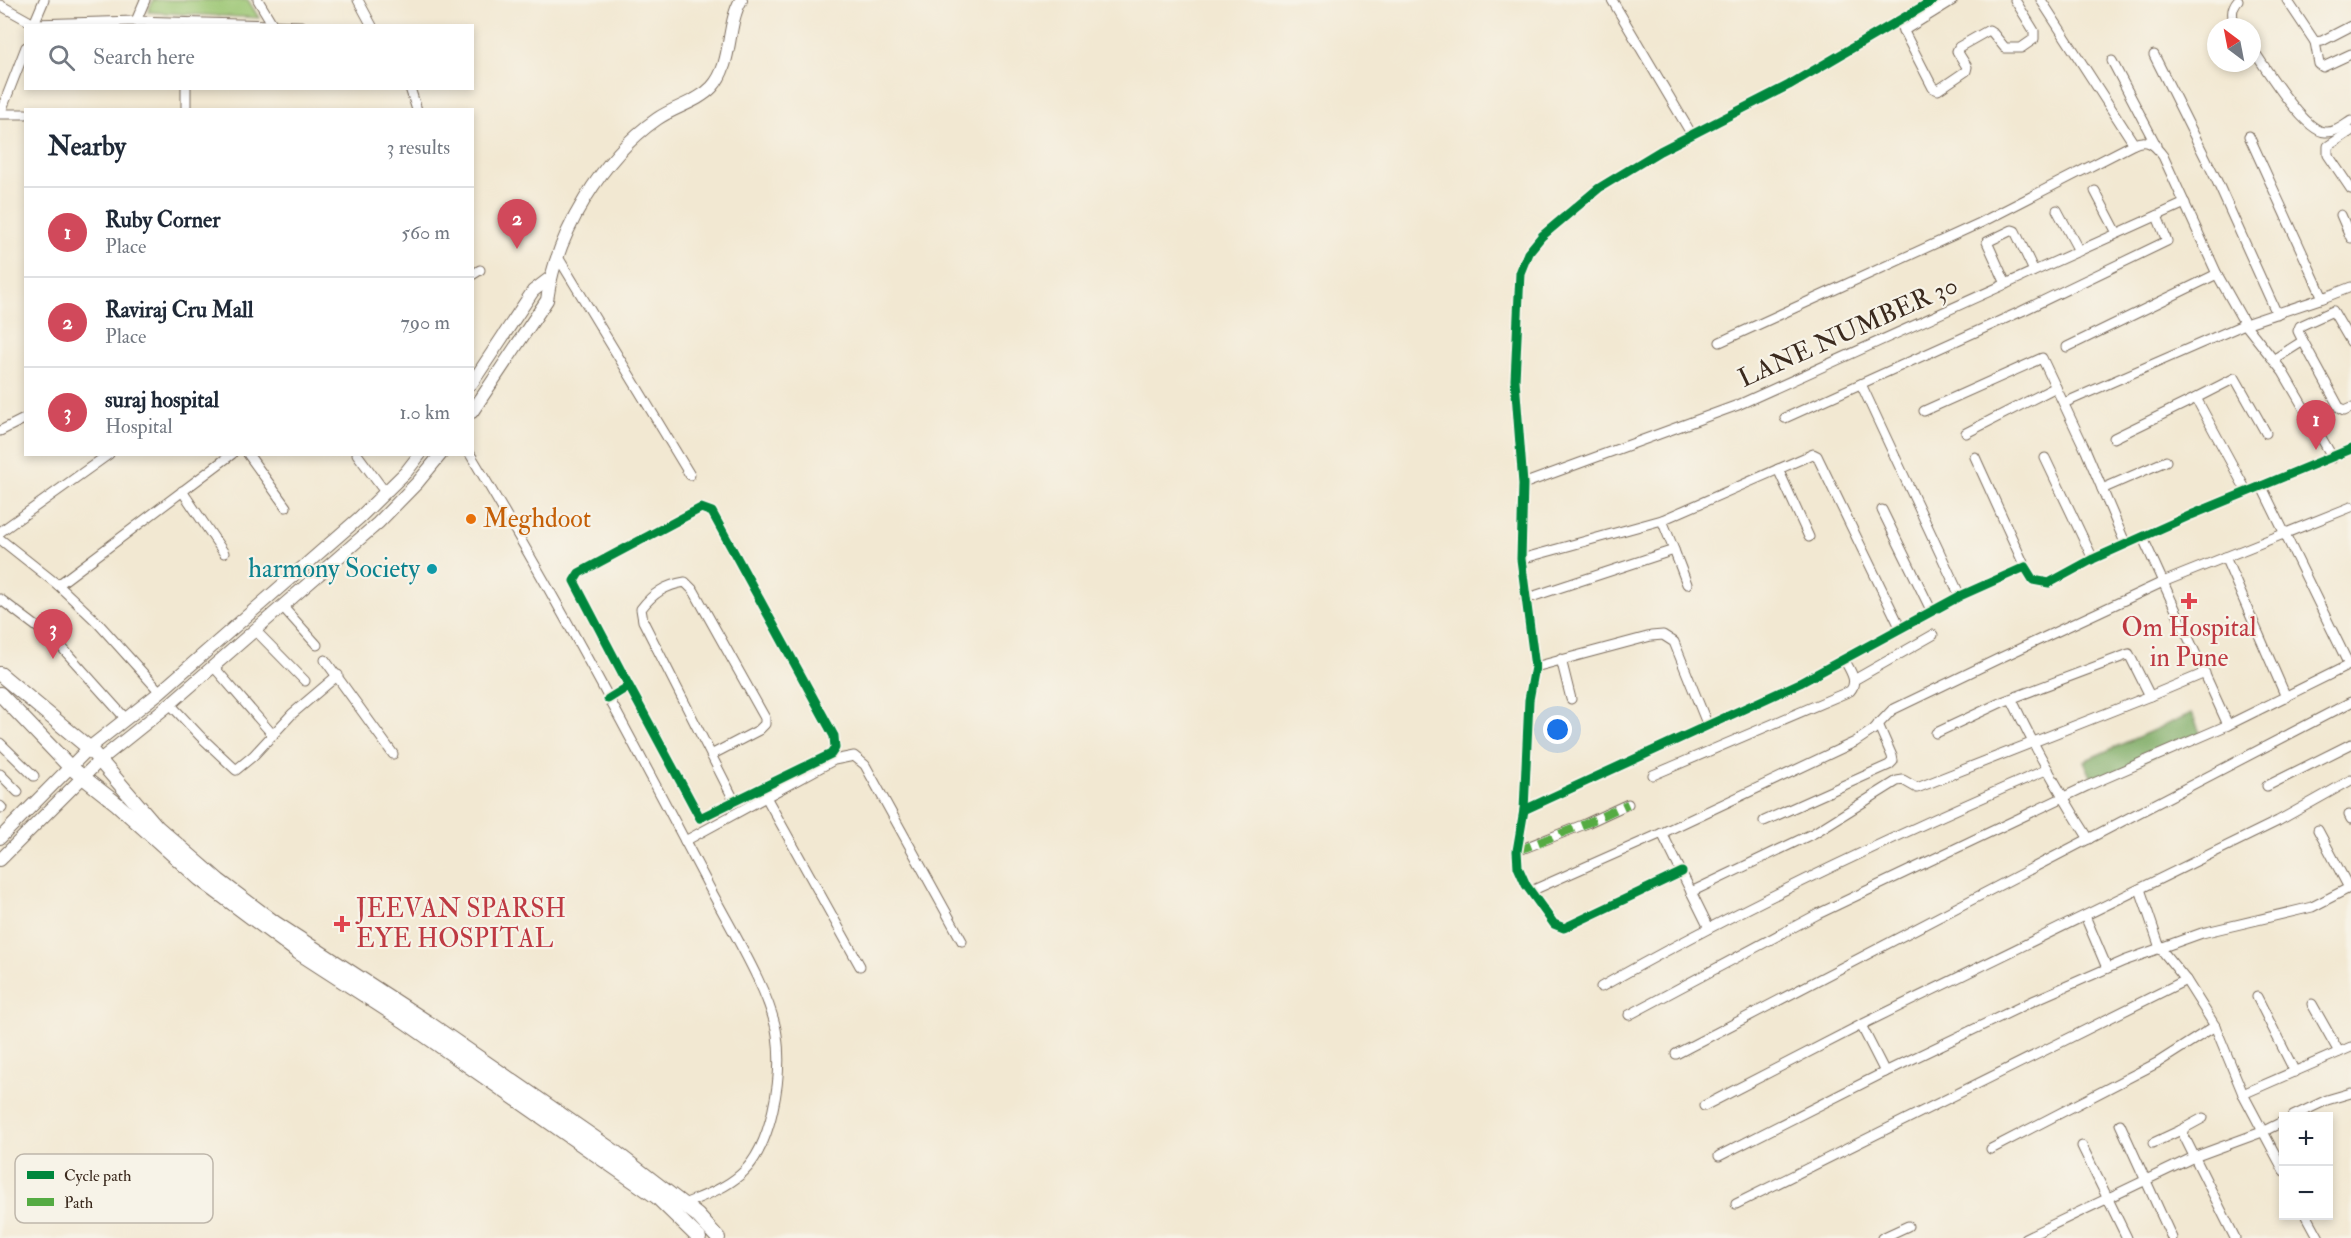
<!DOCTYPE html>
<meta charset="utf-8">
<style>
body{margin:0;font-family:"IM FELL Double Pica",serif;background:#f2f2f3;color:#1f2937}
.controls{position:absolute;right:18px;bottom:18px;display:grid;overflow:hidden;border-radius:0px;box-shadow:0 3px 9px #0003}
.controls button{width:54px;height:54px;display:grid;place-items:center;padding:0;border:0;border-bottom:2px solid #e0e1e3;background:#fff;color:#1f2937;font:30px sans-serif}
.compass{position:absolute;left:2207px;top:18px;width:54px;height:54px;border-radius:50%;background:#fff;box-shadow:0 3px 9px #0003;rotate:328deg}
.you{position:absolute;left:1558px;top:730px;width:21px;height:21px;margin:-15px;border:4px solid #fff;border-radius:50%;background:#1a73e8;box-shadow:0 0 0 9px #1a73e833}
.badge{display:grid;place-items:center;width:39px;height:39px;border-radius:50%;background:#d1495b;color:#fff;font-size:20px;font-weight:700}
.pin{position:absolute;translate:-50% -50px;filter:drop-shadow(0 2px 3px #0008)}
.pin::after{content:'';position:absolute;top:32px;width:21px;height:18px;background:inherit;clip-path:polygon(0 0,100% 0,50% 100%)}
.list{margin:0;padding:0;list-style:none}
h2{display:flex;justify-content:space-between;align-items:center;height:78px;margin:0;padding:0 24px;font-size:26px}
h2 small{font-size:20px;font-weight:400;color:#747a83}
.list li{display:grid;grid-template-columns:39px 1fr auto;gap:18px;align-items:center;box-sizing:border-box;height:90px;padding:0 24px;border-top:2px solid #e0e1e3}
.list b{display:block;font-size:22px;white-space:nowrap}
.list p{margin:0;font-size:20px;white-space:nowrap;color:#747a83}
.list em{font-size:20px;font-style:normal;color:#747a83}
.icon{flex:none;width:33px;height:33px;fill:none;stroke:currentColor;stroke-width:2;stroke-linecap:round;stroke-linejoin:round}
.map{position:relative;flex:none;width:2351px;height:1238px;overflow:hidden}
.search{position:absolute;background:#fff;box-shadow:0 3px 9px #0003;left:24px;top:24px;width:450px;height:66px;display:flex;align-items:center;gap:15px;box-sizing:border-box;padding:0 21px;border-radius:0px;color:#747a83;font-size:22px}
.panel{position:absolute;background:#fff;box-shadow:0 3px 9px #0003;left:24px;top:108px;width:450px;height:348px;border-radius:0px}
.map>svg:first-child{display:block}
.green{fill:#9ac571;stroke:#6a7848;stroke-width:1.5}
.forest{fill:#7baa63;stroke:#5b6a40;stroke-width:1.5}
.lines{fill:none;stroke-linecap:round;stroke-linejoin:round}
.minor-casing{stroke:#7b6c5d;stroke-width:11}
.secondary-casing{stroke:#7b6c5d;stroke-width:14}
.primary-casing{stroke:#7b6c5d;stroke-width:16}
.minor{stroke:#fff;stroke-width:9}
.secondary{stroke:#fff;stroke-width:12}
.primary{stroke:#fff;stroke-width:14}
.quiet{stroke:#55ab43;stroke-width:8;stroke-dasharray:15 8;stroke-linecap:butt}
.cycleway-casing{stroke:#f7f3e8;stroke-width:13}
.cycleway{stroke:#00873e;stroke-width:9}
.food-dot{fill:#e8710a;stroke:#f7f3e8;stroke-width:2}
.culture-dot{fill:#0f9aa8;stroke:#f7f3e8;stroke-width:2}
.health-dot{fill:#e0444e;stroke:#f7f3e8;stroke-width:2}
.labels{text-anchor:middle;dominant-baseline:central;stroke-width:4.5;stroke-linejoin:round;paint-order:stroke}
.street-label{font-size:26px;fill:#3b2a1e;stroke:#f7f3e8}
.food-label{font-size:26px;fill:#c56008;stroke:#f7f3e8;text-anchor:start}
.culture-label{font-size:26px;fill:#0d838f;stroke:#f7f3e8;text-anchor:end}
.health-label{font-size:26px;fill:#be3a42;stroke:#f7f3e8}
.key{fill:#f7f3e8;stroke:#bfb7ab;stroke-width:1.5}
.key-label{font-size:16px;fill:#3b2a1e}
</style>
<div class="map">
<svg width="2351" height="1238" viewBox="0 0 2351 1238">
<rect width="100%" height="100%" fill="#f7f3e8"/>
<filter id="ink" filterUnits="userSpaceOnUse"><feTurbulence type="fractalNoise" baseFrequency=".0167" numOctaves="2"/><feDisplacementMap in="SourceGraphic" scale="12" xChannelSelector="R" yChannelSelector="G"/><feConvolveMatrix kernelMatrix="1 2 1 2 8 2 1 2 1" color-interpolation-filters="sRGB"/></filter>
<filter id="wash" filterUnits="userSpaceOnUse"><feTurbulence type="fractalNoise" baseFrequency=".008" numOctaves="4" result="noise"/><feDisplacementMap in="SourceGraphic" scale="24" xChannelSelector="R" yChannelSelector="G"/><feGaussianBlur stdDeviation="1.35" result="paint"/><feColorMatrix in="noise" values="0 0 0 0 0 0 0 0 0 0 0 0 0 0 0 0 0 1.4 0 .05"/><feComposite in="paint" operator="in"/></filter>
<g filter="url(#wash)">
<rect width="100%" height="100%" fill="#f2e8d2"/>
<!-- green -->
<polygon class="green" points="153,0 248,0 259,18 148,12"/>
<!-- forest -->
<polygon class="forest" points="2192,713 2201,735 2094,783 2084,761"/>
</g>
<g filter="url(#ink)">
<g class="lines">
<!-- minor casing -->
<g class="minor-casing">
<g id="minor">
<polyline points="258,0 273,25"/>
<polyline points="358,0 372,26"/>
<polyline points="1612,0 1692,135"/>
<path d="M2041 0 2134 144C2148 138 2155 145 2163 156L2217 274 2245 324 2283 372 2333 458"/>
<polyline points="2287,0 2315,42 2322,41 2351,26"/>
<polyline points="0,5 34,24 136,21 301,26"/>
<polyline points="136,21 145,0"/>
<polyline points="1899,22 1933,88 1938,90 1966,71 1967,67 1957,51 1959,47 1989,30 1992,32 2005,48 2021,48 2034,39 2034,31 2015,0"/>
<polyline points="33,26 44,0"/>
<path d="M2237 27C2231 18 2231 8 2238 0"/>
<polyline points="1903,31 1953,0"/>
<polyline points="2315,42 2319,64 2323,67 2351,54"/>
<polyline points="26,47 0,114 26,114"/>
<path d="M2252 48C2264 66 2305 132 2325 132 2335 133 2343 126 2351 121"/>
<polyline points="2154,55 2216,179 2277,314"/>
<polyline points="2112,61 2156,145"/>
<polyline points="186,88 186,110"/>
<polyline points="410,88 417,110"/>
<polyline points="2351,131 2328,146 2328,155 2351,189"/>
<polyline points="2095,191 2117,233"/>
<polyline points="2057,210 2079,251"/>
<polyline points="2341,215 2351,238"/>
<polyline points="558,257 690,475"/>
<polyline points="472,275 480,270"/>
<polyline points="2006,284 1987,242 2012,230 2015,231 2034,271"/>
<polyline points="2323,298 2351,287"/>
<polyline points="2303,341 2298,331 2300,326 2333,311 2351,342"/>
<polyline points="1720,342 1980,223 2134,144"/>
<polyline points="2067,347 2217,274"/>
<polyline points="2273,360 2303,341 2340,409 2344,411 2351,408"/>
<polyline points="1861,384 1960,596"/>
<polyline points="2196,398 2235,378 2266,433"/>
<polyline points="2064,403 2245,324 2323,298 2249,136"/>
<polyline points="1924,411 2042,358 2086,451 2126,545"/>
<polyline points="1785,418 2022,311 2167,241 2157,216"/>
<polyline points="0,431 26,418"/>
<polyline points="1966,433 2056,387"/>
<polyline points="2114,438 2196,398 2247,492"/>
<polyline points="248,454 286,507"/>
<polyline points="357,454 385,492"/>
<path d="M470 454C554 593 630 736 705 879 726 921 771 991 777 1035 783 1076 772 1148 740 1175 724 1189 703 1196 684 1204"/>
<polyline points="1975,457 2025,567"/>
<polyline points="2045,458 2093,559"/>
<polyline points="1778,469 1809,537"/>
<polyline points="1523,484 1738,405 2185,203"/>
<polyline points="2262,487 2349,665"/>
<polyline points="2102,489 2166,461"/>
<polyline points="182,491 224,553"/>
<polyline points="1882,510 1932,612"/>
<polyline points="0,532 109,454"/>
<polyline points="2143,538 2228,725"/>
<polyline points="0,539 58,585 97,622 160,692"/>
<polyline points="1674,550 1687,584"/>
<polyline points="2225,557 2286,697"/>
<polyline points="1521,559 1662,520 1813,454 1817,456 1901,629"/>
<polyline points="58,585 232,454"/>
<polyline points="0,599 57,642 126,719"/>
<polyline points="1525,599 1674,550 1662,520"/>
<polyline points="282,606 317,645"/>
<polyline points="255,630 305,681"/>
<polyline points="1561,659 1571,699"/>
<polyline points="325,660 393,754"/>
<polyline points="213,666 273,735"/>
<polyline points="1535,667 1651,636 1663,635 1674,642 1708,726"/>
<polyline points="1854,680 1933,635"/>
<polyline points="2150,696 2205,673"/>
<polyline points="608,699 629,686 574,581 579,573 701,508 712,512 834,736 835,748 831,754 700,818 629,686"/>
<path d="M2012 700C2035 748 2060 794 2089 839"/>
<polyline points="170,704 200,736 236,770 253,756 292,714 338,675"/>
<polyline points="0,743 34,776"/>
<path d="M711 755 759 730 765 724V718L694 591 685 582C666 585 653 593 641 609L643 621 734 800"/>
<polyline points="0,774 18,792"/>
<path d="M1653 775 1850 691C1859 681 1849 669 1844 659"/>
<polyline points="2267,786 2351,744"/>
<polyline points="766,797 860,966"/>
<polyline points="0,806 2,808"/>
<polyline points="1524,810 1800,683 1960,596 2025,567 2033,580 2049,583 2093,559 2191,515 2351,449"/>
<polyline points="2349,815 2351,819"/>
<polyline points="1764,821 1889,765 1893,761 1892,756 1878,724"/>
<polyline points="2318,830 2349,888"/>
<polyline points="1662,833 1709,928"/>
<polyline points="685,841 834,760 854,756 865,765 962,941"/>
<polyline points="1517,851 1585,824 1628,804"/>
<polyline points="1682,872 1564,928 1554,924 1526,885 1518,867 1517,851 1524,810 1529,700 1535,667 1521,559 1523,484 1515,380 1520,273 1528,253 1542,236 1599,188 1660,151 1789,85 1934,0"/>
<polyline points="1531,891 1662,833 1855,742 1873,730 1892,710 2000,658 2163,582 2351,507"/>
<polyline points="1691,892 1814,833 1897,781 1903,780 1917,788 2150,696 2129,654 2002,702 1936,733"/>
<polyline points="2085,916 2107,968"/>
<path d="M1601 987C1745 905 1895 835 2048 769"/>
<polyline points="2257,997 2295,1072"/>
<polyline points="2312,1004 2339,1052"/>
<polyline points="1629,1015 1818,914 2087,786 2228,725 2351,664"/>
<polyline points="1861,1025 1885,1072"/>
<polyline points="2215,1026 2243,1094 2284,1171"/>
<polyline points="1676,1054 2351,702"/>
<polyline points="2243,1094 2351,1047"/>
<polyline points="1704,1106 1861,1025 2278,821 2351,780"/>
<polyline points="2293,1116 2327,1100 2351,1093"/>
<polyline points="2203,1118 2181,1130 2235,1238"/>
<polyline points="2120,1124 2172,1238"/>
<polyline points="2153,1143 2181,1130"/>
<polyline points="2082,1146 2127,1238"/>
<polyline points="1991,1149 2157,1063 2215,1026 2186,980 2160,948 2140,889"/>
<polyline points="1719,1156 1885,1072 2035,1000 2124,961 2202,933 2312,907 2351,887"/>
<polyline points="1736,1204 2186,980"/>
<polyline points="2307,1216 2319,1238"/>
<polyline points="1882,1238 1908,1226"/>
<polyline points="2025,1238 2194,1157 2262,1132 2284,1121"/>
</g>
</g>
<!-- secondary casing -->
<g class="secondary-casing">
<g id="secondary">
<polyline points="472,383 533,291 550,278"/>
<path d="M472 412 547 300C556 234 602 157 657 119 674 107 698 102 712 87 733 64 726 26 741 0"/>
<polyline points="0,838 89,748 160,692 359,518 406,472 420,454"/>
<polyline points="0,860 100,760 170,704 378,523 418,482 441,454"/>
</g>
</g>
<!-- primary casing -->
<g class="primary-casing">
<g id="primary">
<polyline points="0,674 89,748 157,827 219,881 275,923 427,1022 615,1152 697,1215 718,1238"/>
<polyline points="0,694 69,766 117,804 200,879 298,952 403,1020 657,1197 699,1238"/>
</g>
</g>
<!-- minor -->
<use href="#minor" class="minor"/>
<!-- secondary -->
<use href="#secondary" class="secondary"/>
<!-- primary -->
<use href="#primary" class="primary"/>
<!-- quiet -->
<polyline class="quiet" points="1517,851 1585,824 1628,804"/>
<!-- cycleway casing -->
<g class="cycleway-casing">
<g id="cycleway">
<polyline points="608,699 629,686 574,581 579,573 701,508 712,512 834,736 835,748 831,754 700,818 629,686"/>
<polyline points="1524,810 1800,683 1960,596 2025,567 2033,580 2049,583 2093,559 2191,515 2351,449"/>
<polyline points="1682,872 1564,928 1554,924 1526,885 1518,867 1517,851 1524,810 1529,700 1535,667 1521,559 1523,484 1515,380 1520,273 1528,253 1542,236 1599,188 1660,151 1789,85 1934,0"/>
</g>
</g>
<!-- cycleway -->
<use href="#cycleway" class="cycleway"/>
</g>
</g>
<!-- markers -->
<circle class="food-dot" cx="471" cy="519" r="6"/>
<circle class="culture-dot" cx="432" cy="569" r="6"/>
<g class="health-dot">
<path d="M2186 592h6v6h6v6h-6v6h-6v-6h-6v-6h6z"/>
<path d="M339 915h6v6h6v6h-6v6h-6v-6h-6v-6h6z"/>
</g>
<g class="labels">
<!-- street labels -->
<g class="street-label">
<text transform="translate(1848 332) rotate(-24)">LANE NUMBER 30</text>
</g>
<!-- food labels -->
<g class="food-label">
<text x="483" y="519">Meghdoot</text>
</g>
<!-- culture labels -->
<g class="culture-label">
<text x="420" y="569">harmony Society</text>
</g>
<!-- health labels -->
<g class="health-label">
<text x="2189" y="628">Om Hospital<tspan x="2189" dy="30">in Pune</tspan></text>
<text x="356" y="909" text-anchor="start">JEEVAN SPARSH<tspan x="356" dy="30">EYE HOSPITAL</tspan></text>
</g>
</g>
<!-- legend -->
<rect x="15" y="1154" width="198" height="69" rx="9" class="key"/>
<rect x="27" y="1171" width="27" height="8" fill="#00873e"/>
<rect x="27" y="1198" width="27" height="8" fill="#55ab43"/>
<g class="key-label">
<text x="64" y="1181">Cycle path</text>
<text x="64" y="1208">Path</text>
</g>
</svg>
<div class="controls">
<button>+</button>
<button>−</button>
</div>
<svg class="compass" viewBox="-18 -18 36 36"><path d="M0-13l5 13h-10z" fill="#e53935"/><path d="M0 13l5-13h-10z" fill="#747a83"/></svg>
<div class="you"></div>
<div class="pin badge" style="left:2316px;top:450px">1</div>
<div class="pin badge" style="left:517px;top:249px">2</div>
<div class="pin badge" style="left:53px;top:659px">3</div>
<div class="search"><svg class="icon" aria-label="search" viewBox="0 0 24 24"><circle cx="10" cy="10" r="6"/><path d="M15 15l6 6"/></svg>Search here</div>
<section class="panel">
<h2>Nearby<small>3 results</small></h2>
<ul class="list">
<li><span class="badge">1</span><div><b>Ruby Corner</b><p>Place</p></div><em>560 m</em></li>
<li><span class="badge">2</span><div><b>Raviraj Cru Mall</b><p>Place</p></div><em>790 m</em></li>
<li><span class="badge">3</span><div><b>suraj hospital</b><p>Hospital</p></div><em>1.0 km</em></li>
</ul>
</section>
</div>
